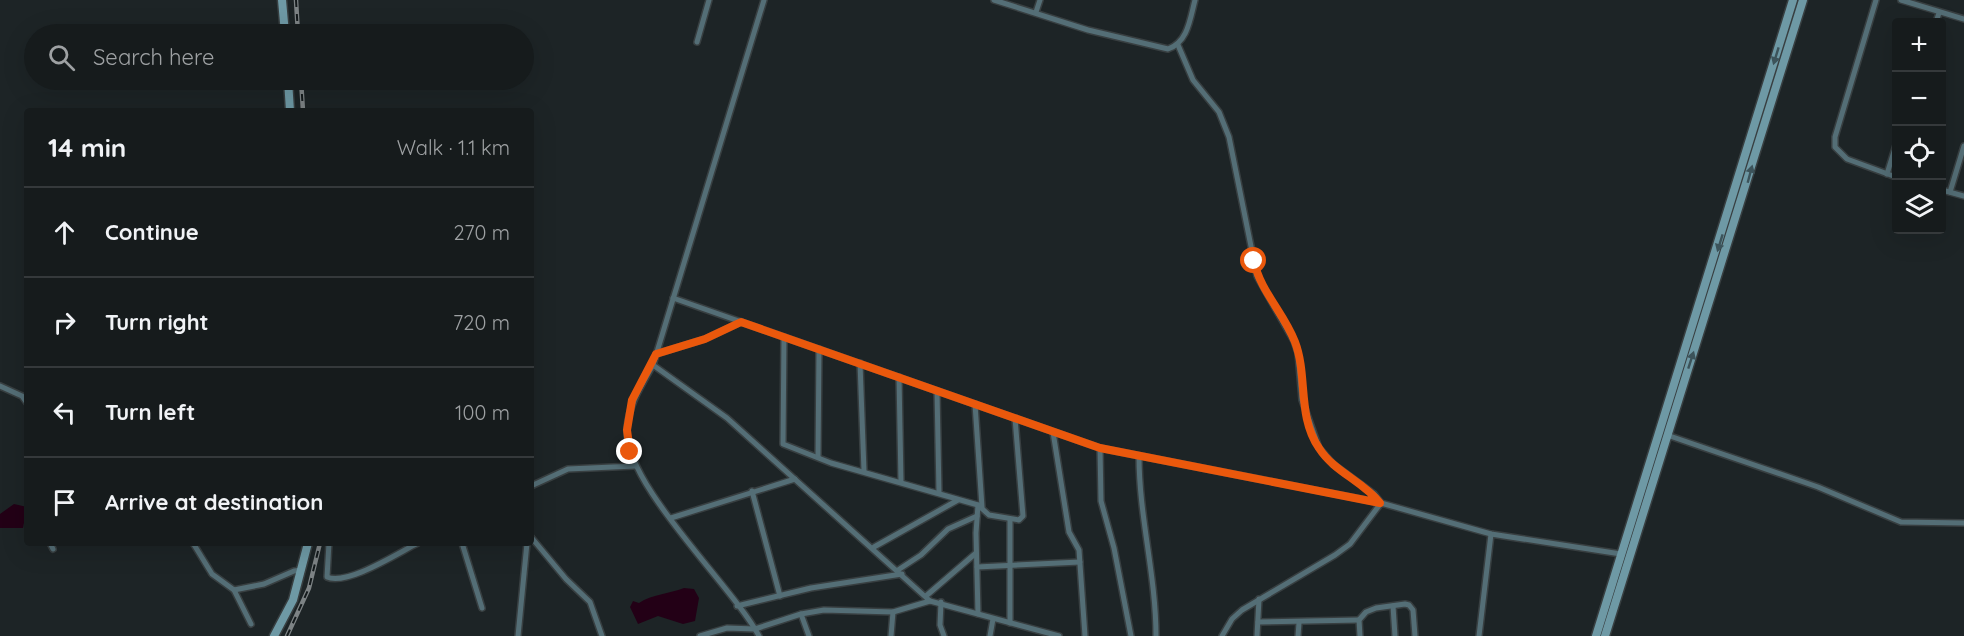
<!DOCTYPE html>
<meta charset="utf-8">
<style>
body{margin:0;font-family:Quicksand,sans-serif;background:#232829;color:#f1f3f6}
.controls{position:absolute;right:18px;top:18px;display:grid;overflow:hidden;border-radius:6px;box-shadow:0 6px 24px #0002}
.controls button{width:54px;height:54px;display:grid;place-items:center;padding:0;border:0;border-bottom:2px solid #35393b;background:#161b1c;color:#f1f3f6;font:30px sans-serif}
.stop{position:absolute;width:18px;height:18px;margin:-14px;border:4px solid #ea580c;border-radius:50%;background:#fff}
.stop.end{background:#ea580c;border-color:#fff;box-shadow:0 2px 6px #0008}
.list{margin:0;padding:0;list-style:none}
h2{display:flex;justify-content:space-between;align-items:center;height:78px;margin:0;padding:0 24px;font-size:26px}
h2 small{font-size:20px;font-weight:400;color:#9ea1a3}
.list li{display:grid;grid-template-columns:39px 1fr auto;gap:18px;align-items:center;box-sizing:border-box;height:90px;padding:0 24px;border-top:2px solid #35393b}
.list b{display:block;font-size:22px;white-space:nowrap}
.list em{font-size:20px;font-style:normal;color:#9ea1a3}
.icon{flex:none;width:33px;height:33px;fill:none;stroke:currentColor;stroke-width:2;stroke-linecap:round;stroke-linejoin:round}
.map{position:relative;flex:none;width:1964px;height:636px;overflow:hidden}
.search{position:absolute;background:#161b1c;box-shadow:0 6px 24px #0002;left:24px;top:24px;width:510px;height:66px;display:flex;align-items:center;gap:15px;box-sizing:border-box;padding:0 21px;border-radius:33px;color:#9ea1a3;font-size:22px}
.panel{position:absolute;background:#161b1c;box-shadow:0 6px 24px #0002;left:24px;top:108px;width:510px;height:438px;border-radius:6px}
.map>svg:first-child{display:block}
.water{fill:#230016}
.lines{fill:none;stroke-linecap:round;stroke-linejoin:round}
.street-casing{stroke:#383f41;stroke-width:8}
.secondary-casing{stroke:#383f41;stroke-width:11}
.street{stroke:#546e76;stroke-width:5}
.secondary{stroke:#6e99a5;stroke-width:8}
.rail-casing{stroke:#7d8385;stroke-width:4.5}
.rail{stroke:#141a1c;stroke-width:2;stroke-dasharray:7;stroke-linecap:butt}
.oneway{fill:#3c535a}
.route{stroke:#ea580c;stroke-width:8}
</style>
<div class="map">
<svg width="1964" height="636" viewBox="0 0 1964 636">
<rect width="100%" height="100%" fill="#1d2426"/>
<!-- water -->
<g class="water">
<polygon points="14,504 27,507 23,528 0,528 0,514"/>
<path d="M684 588 694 589 699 598 695 621 683 624 658 616 638 624 630 607 633 601 639 603C652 594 669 594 684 588Z"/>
</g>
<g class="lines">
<!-- street casing -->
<g class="street-casing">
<g id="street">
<path d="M994 0 1088 30 1168 49C1188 42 1190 19 1195 0"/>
<polyline points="1876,0 1835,137 1835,147 1847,159 1896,177"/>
<polyline points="1901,0 1964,19"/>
<polyline points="1036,12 1040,0"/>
<polyline points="1936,22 1939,13"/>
<polyline points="697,42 709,0"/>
<polyline points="1178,45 1193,80 1219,112 1229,137 1257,276 1294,341 1298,353 1302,400 1319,448 1333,464 1374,494 1381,503 1350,544 1335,555 1242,610 1232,619 1222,636"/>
<polyline points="1887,174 1896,145"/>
<polyline points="1942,190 1964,196"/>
<polyline points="1950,192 1964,146"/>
<polyline points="673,298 1100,448 1381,503 1491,534 1621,554"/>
<polyline points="784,337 783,444 831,463 978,505 989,515 1019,520 1023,516 1015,418"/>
<polyline points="656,354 705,339 741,322"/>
<polyline points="860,363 864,471"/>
<polyline points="653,365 727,418 930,601"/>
<polyline points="899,377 901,482"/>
<polyline points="0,386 22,396 27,403"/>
<polyline points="937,391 939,493"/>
<polyline points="975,404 982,507"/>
<polyline points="1053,432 1069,532 1079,550 1085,636"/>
<polyline points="1667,435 1818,487 1901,522 1964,523"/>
<polyline points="1100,448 1101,501 1114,548 1131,636"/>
<path d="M1139 456C1139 517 1156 575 1156 636"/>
<polyline points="818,457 819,349"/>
<polyline points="531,486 568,469 635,466"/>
<polyline points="752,491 780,596"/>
<polyline points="671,518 795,479"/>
<polyline points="1010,519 1010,623"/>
<polyline points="531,537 566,579 590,602 602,636"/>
<polyline points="50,543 53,549"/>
<polyline points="193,543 212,574 234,590 264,584 294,571 302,570"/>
<path d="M329 543 327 577C347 586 398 553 418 543"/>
<polyline points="462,543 482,608"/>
<polyline points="874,547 958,500"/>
<polyline points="977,567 1080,562"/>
<polyline points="898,570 921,555 948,529 977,516"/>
<polyline points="234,590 251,624"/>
<polyline points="926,596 976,553"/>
<polyline points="941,602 940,625 944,636"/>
<polyline points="737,606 811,588 902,574"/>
<polyline points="1393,606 1395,636"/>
<polyline points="801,614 809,636"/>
<polyline points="978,614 976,533 978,505"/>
<polyline points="1258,622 1359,620"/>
<polyline points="518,636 527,543"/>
<polyline points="700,636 727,628 755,629 801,614 824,610 893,612 930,601 1059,636"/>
<path d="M759 636C732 585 623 484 627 428 629 404 641 386 653 365L764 0"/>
<polyline points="891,636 893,612"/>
<polyline points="990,636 993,619"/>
<polyline points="1257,636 1259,599"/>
<polyline points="1298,636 1299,623"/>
<polyline points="1360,636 1359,620 1366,612 1376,608 1405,604 1409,605 1413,610 1415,636"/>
<polyline points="1479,636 1491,534"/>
</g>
</g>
<!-- secondary casing -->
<g class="secondary-casing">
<g id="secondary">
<polyline points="282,0 285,34"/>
<polyline points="288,80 290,111"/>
<polyline points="274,636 293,600 308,543"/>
<polyline points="1596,636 1793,0"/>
<polyline points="1605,636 1803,0"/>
</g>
</g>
<!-- street -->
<use href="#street" class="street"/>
<!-- secondary -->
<use href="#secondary" class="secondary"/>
<!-- rail casing -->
<g class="rail-casing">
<g id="rail">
<polyline points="296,0 298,34"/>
<polyline points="301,80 303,111"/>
<polyline points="287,636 309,588 320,543"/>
</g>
</g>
<!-- rail -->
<use href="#rail" class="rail"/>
</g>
<!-- one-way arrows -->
<defs><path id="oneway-solid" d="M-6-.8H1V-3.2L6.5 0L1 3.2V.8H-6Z" transform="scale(1.5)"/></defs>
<g class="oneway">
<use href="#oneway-solid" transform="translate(1776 56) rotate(107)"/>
<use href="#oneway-solid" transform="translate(1750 174) rotate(-75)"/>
<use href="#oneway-solid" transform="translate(1720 243) rotate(107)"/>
<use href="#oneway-solid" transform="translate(1691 360) rotate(-72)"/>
</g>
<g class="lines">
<!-- route -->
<path class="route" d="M630 452 627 430 632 400 656 354 705 339 741 322 1100 448 1380 503C1363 481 1334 472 1319 448 1297 416 1308 376 1295 342 1284 313 1260 291 1254 261"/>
</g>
</svg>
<div class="controls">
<button>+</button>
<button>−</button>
<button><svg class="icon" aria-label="locate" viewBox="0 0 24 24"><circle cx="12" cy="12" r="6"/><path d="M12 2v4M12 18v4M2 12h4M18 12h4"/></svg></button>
<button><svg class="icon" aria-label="layers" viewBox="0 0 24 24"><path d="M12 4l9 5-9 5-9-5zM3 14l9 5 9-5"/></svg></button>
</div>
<div class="stop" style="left:1254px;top:261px"></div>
<div class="stop end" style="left:630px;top:452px"></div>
<div class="search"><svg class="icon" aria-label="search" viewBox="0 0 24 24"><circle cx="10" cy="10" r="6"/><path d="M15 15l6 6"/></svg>Search here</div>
<section class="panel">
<h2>14 min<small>Walk · 1.1 km</small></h2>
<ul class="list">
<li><svg class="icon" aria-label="ahead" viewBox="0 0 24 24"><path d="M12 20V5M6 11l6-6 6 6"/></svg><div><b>Continue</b></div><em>270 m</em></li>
<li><svg class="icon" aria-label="right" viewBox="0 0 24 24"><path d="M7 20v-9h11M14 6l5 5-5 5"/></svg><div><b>Turn right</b></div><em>720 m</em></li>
<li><svg class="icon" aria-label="left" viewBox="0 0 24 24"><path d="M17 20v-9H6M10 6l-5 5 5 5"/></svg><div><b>Turn left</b></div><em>100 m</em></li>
<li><svg class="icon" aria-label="arrive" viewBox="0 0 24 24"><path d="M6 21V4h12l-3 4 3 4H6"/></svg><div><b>Arrive at destination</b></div></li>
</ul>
</section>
</div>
